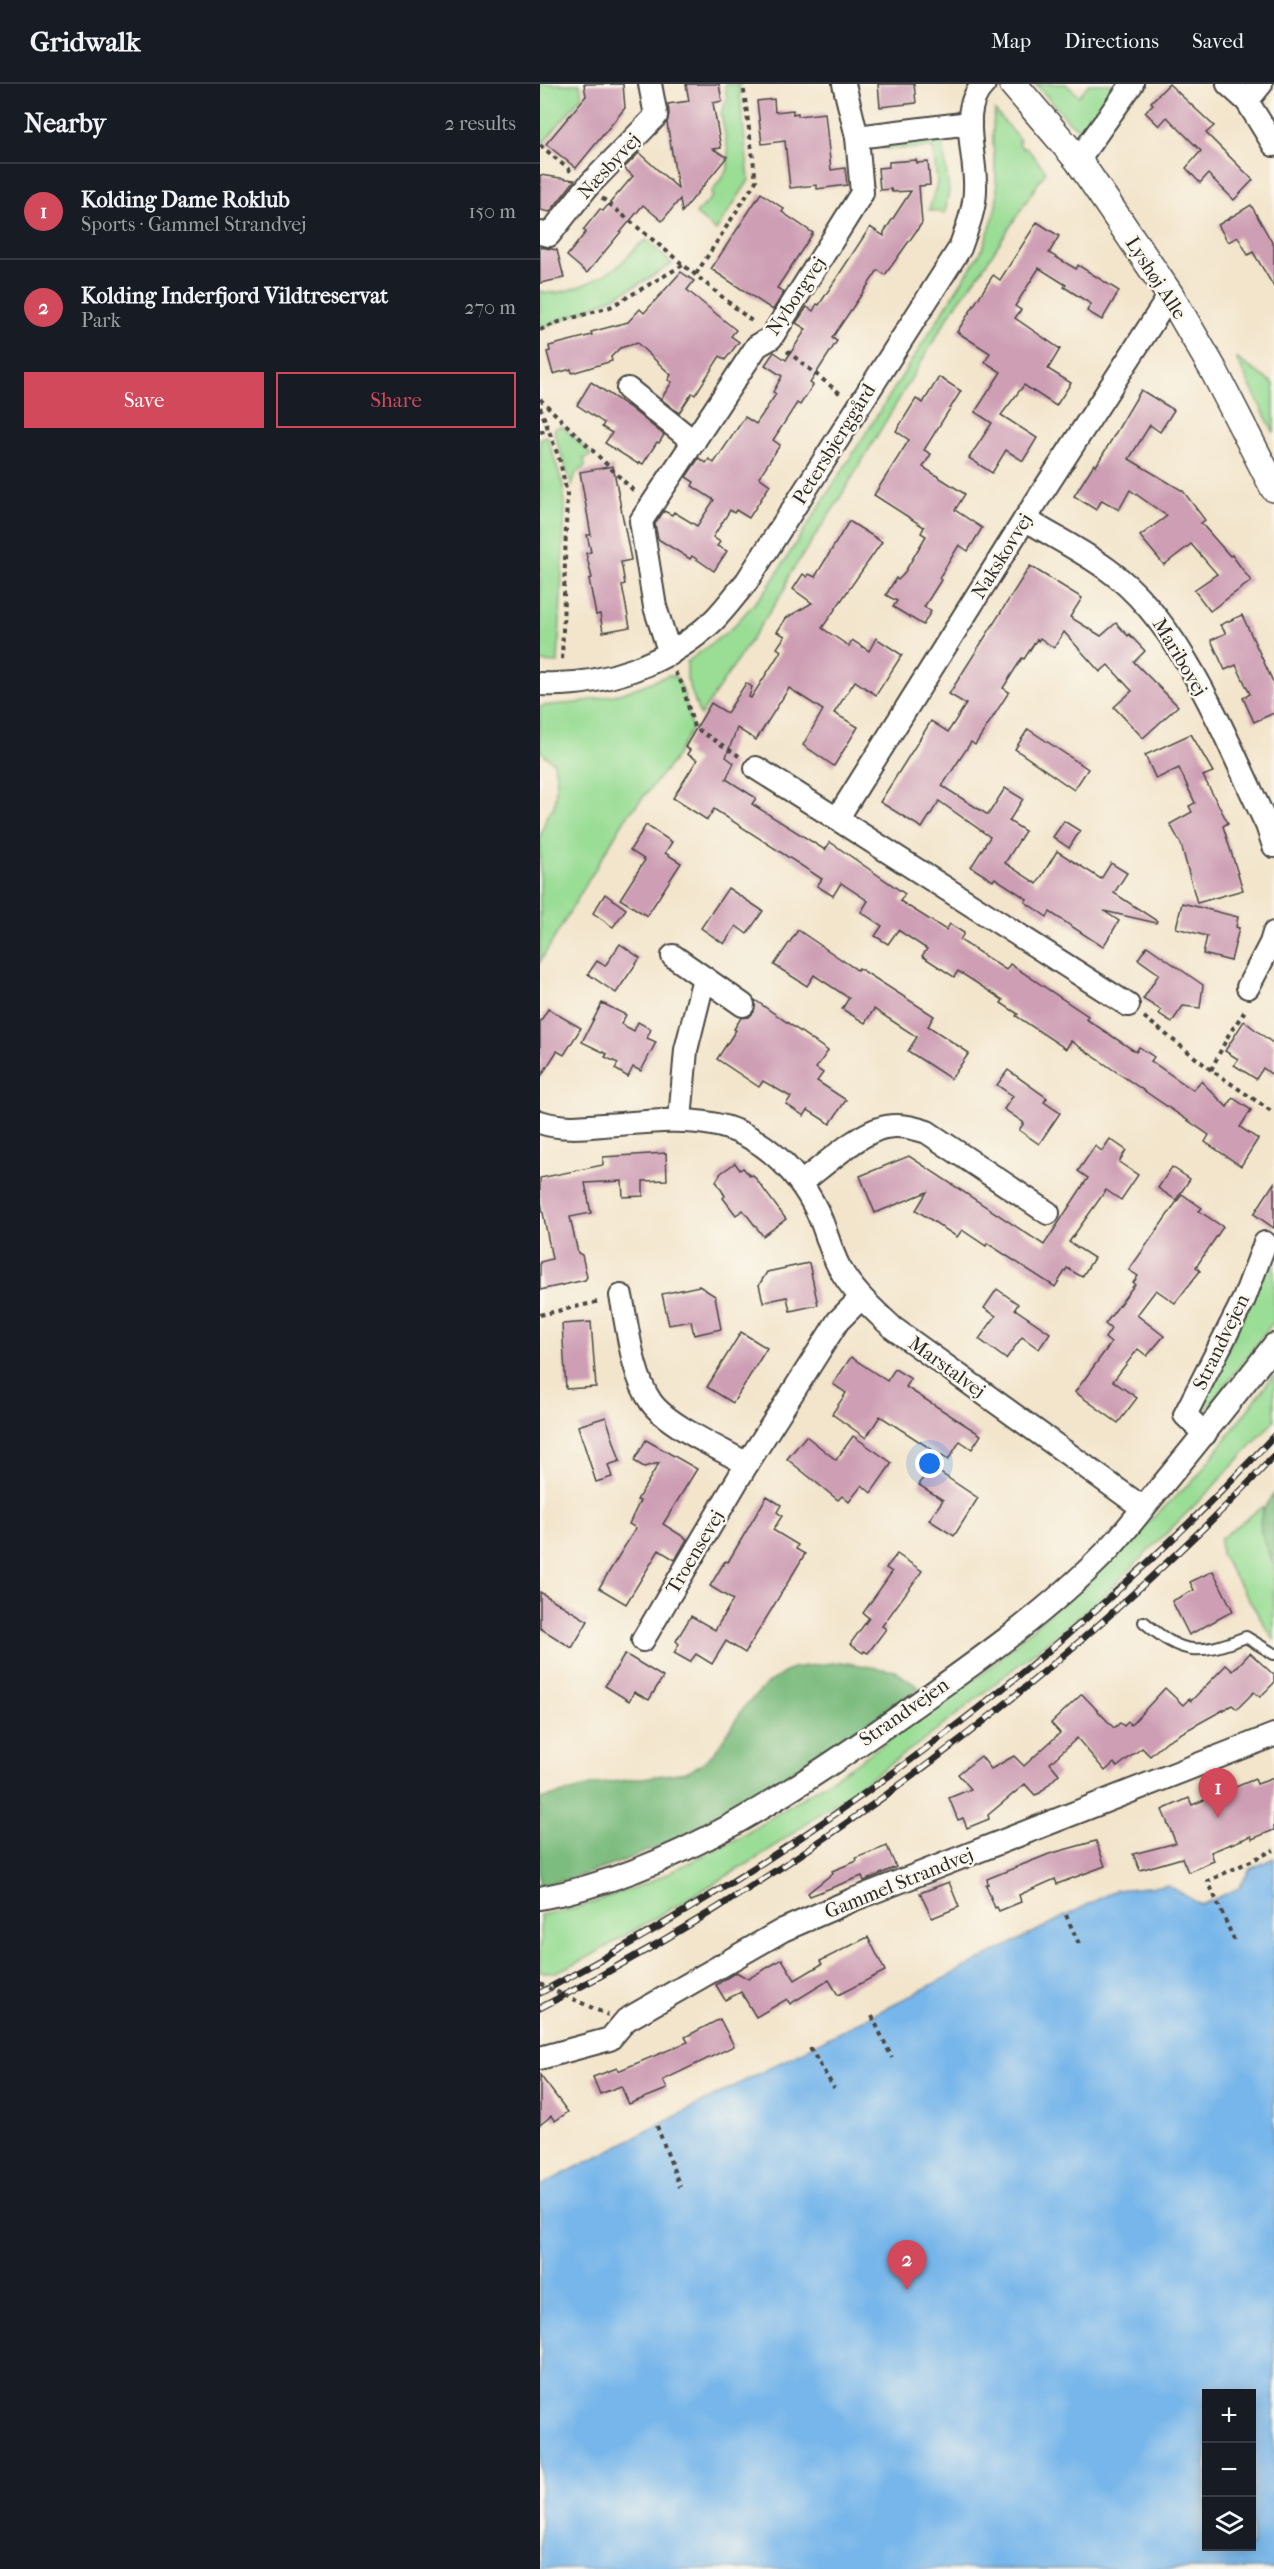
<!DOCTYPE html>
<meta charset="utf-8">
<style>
body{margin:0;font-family:"IM FELL French Canon",serif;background:#242831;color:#f1f3f6}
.controls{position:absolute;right:18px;bottom:18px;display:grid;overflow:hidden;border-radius:0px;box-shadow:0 3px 15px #0003}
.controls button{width:54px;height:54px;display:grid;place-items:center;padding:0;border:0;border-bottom:2px solid #363941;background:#171b24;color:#f1f3f6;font:30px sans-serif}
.you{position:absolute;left:390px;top:1380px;width:21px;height:21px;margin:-15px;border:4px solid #fff;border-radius:50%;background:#1a73e8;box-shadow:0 0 0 9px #1a73e833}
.badge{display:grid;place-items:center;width:39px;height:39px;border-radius:50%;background:#d1495b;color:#fff;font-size:20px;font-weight:700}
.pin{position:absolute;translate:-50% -50px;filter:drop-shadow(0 2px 3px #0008)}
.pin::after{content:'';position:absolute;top:32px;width:21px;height:18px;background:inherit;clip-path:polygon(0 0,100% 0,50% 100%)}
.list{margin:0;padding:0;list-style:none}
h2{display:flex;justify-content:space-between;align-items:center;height:78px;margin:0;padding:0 24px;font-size:26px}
h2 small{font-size:20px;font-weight:400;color:#9ea1a6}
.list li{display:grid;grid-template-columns:39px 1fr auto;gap:18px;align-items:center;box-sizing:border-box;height:96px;padding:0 24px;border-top:2px solid #363941}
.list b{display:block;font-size:22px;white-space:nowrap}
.list p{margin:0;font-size:20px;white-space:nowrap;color:#9ea1a6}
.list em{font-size:20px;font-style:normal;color:#9ea1a6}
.actions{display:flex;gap:12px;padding:18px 24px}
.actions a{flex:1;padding:14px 0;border:2px solid #d1495b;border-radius:0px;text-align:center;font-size:21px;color:#d1495b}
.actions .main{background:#d1495b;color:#fff}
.icon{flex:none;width:33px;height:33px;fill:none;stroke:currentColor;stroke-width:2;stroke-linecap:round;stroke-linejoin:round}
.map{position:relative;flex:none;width:734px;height:2485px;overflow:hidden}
header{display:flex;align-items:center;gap:36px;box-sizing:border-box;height:84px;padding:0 30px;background:#171b24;border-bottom:2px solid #363941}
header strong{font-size:28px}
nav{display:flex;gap:33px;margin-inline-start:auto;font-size:21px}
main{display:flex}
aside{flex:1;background:#171b24}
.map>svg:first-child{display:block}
.green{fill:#9add95;stroke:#628460;stroke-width:1.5}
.forest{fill:#7bbc7e;stroke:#537454;stroke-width:1.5}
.water{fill:#77b6ea;stroke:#51708a;stroke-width:1.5;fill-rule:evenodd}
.building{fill:#ce9eb4}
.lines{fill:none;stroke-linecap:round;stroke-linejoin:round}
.service-casing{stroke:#494743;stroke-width:14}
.minor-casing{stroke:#494743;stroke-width:26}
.tertiary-casing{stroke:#494743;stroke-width:30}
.path{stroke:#494743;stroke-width:4;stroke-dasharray:4.5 4.5;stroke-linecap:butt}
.service{stroke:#fff;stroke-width:10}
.minor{stroke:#fff;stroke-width:22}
.tertiary{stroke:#fff;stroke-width:27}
.rail-casing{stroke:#2b2b2b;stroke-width:7}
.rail{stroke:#fbf7ec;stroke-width:4.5;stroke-dasharray:14;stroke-linecap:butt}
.path-bridge{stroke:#494743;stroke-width:4;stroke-dasharray:4.5 4.5;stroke-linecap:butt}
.labels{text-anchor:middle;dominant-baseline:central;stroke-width:5;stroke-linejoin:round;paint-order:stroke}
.street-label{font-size:20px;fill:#2b2b2b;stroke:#fbf7ec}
</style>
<header>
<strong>Gridwalk</strong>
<nav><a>Map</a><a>Directions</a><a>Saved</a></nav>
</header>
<main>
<aside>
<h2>Nearby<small>2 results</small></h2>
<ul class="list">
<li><span class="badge">1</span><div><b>Kolding Dame Roklub</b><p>Sports · Gammel Strandvej</p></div><em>150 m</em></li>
<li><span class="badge">2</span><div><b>Kolding Inderfjord Vildtreservat</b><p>Park</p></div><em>270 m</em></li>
</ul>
<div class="actions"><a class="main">Save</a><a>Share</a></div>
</aside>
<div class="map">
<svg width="734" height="2485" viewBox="0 0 734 2485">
<rect width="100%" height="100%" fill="#fbf7ec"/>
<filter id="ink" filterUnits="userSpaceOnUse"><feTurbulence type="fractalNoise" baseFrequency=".0167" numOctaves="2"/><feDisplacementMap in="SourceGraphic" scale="12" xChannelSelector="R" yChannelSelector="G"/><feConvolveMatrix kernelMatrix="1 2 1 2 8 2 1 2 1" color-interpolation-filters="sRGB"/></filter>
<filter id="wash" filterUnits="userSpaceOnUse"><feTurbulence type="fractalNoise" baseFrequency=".008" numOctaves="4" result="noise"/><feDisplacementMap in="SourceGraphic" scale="24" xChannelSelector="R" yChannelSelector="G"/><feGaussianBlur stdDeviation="1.35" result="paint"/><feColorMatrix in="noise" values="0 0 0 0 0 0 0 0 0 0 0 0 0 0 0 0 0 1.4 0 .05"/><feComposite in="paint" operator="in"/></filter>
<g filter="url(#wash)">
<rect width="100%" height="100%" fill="#f3e5cc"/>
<!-- green -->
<g class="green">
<polygon points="0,0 40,0 42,12 4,58 0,56"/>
<polygon points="185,0 199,0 209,96 176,147 156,130 173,112 171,109 188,85 188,66 181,29 187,16"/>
<polygon points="496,0 526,0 539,12 549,0 575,0 543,47 530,39"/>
<path d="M455 27 480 56 478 58 483 65 486 63 506 87 442 186 411 228 295 422 248 493 245 505 160 632 147 595V578L192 544 227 505 442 166C448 149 456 131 457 112 457 83 449 55 455 27Z"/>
<polygon points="402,55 409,106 405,129 389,126 397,99 393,64 343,65 342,62"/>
<path d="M107 156 132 180C91 207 47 227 0 244V207C22 215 60 194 78 182 87 175 96 160 107 156Z"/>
<polygon points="696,274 734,300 734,349"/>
<polygon points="22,342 50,369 50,372 44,375 45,383 36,389 32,402 14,349 15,344"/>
<polygon points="7,352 23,401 25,422 18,579 0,578 0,354"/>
<polygon points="129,591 136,593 143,606 152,645 133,677 85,735 0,878 0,753 7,731 14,723 17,697 14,679 0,667 0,622 36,619 83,609"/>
<polygon points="734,1168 734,1237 662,1332 659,1325"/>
<polygon points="734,1291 734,1337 671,1405 560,1515 395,1648 219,1773 47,1874 16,1888 0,1888 0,1831 37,1824 110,1798 201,1753 309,1684 445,1588 656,1394"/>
<polygon points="722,1423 734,1471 734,1556 681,1471 680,1455"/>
</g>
<!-- forest -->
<g class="forest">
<path d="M734 1410V1481C722 1452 710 1437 734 1410Z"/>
<path d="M301 1578 355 1587 380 1604C262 1682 141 1772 0 1802V1715L58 1700 146 1688 160 1681 175 1668 204 1623 228 1599 252 1584Z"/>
</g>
<!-- water -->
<path class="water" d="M734 1774V2485H0V2102L576 1806 628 1801 661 1821 699 1804 710 1785ZM666 2310H712V2462H666Z"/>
<g id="blocks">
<!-- building -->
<g class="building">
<polygon points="44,0 83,0 85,24 36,84 6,60 46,12"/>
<polygon points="146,0 179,0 182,17 173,19 181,64 173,65 187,73 142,128 140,115 122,137 103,121 47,189 27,172 46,148 43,146 60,125 63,127 93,92 84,84 99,69 138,104 127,39 129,30 128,20 149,17"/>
<polygon points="338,0 374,0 376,19 340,23"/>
<polygon points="629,0 674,42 666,49 713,96 694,116 668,90 660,99 646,84 661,67 627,33 619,42 605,28 613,20 611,18"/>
<polygon points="234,15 235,28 253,26 253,30 258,29 258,32 285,29 291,86 305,84 307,101 277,105 277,101 250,104 245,57 222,60 217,17"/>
<polygon points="376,76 377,79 388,78 390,101 379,102 382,139 345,191 338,186 292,254 297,257 270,299 273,301 260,321 257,319 233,356 240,361 219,393 230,401 209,434 196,426 194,429 190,426 173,453 180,458 177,462 187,467 174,487 152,472 150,475 118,455 115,440 124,427 132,431 134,428 157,442 174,416 152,402 154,398 146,393 159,374 166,379 169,375 174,379 205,333 216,340 236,310 233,308 242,292 225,281 234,268 246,276 266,245 256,239 267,223 273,227 277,220 279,221 330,143 344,152 344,148 371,107 352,108 351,105 340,106 338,84 349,83 349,78"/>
<polygon points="0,91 35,96 10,128 0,126"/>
<polygon points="221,109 244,125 242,128 273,149 237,204 244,208 233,226 171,185"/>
<polygon points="711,121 734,162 734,203 713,168 708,171 698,153 688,158 678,141"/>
<polygon points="497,138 519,152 509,169 536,185 538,181 579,207 562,236 547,227 551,220 524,203 526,201 499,184 475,222 481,226 475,234 520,265 508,285 531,299 516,322 484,301 461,331 497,354 483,377 466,366 452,389 429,374 452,339 435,328 461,288 445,278 450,269 417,248 453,191 460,196"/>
<polygon points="0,163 17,166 24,194 0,199"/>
<polygon points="141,188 154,197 147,206 196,246 191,252 199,258 185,276 180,272 155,311 152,309 139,329 121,315 132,298 128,296 131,291 97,259 80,264 71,273 72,277 32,289 31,285 13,290 7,268 10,267 9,262 52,251 51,248 88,238 100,225 104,229"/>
<polygon points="399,293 421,307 384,366 391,370 383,383 425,410 415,426 442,444 428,467 419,461 399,494 401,496 384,523 391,527 383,541 353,523 357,517 346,511 356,494 358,496 363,491 386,452 381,449 384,443 334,411 369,356 356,347 376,315 383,319"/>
<polygon points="51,298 89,323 124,351 119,359 117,358 103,380 99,378 98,380 65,359 72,349 62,343 64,339 37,321"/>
<polygon points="601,306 634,326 620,348 610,341 589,375 643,407 665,436 661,439 690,472 692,471 711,497 670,527 654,506 677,490 651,460 624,481 600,452 627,432 590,406 579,426 562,416 556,426 534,412 554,380 556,382"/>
<polygon points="73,382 91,476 81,478 85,500 82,501 90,543 63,548 60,530 56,531 49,495 52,494 46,469 51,468 47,451 51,451 40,388"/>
<polygon points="309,437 342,458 282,544 309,562 312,556 329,567 336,554 362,571 336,611 315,597 294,629 318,643 294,682 263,661 283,626 249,604 216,656 197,644 186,673 194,679 186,695 216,714 212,720 285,766 290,758 365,810 360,817 406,846 410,840 424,849 420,856 466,886 470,880 548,932 546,935 596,968 599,963 614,973 611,977 653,1006 661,997 687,1023 693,1014 711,1026 700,1043 718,1055 701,1082 665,1058 669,1051 531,957 526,965 476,932 478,930 461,919 463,916 418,887 414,893 382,872 387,865 358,846 348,860 335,852 342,842 321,828 328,817 301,799 293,812 277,802 282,795 174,725 167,736 133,714 157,676 147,670 150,666 145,663 171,619 187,629 206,599 212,603 209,613 211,614 241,567 237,564 245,552 237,548 246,534 272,519 253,505 263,490 267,493 269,490 275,493"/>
<polygon points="490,482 542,514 530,533 561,552 576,539 588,552 589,550 605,567 594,578 638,622 603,654 574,623 592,607 568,581 560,588 524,548 514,564 500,554 498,557 497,555 484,575 482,574 463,604 469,608 435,661 431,658 402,702 448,731 465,704 483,715 469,737 485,747 465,779 497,800 517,767 561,795 571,779 587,789 574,809 617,837 616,839 564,827 579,837 563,863 510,828 507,833 485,818 487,815 455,794 453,797 431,783 450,753 399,717 382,744 340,718 391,637 408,648 426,620 409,610"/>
<polygon points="702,531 734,600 734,629 714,638 703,614 710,610 696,581 685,586 671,556 686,549 680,541"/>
<polygon points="488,645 548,685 534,706 475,665"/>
<polygon points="651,650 673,688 663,692 688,739 683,742 703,806 657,819 641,760 630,740 652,728 649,722 655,719 639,684 616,695 605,671"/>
<polygon points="524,737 540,747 529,764 513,753"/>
<polygon points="106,741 132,758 125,769 141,779 107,832 80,815 105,776 90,766"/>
<polygon points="188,804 223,827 207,850 196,842 184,860 161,844"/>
<polygon points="65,810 86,825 73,843 53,829"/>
<polygon points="642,819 698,833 696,843 699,844 691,877 663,870 667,852 636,844"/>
<polygon points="258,846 317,886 319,884 394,932 388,942 429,969 411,995 368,967 377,953 334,925 325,939 302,925 309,914 274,891 267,902 234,881"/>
<polygon points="80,860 100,874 76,909 48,890 57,877 65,882"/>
<polygon points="607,862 663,901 660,924 643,922 632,938 619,930 621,926 603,915 619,890 598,875"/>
<polygon points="215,916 288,967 276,984 283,989 277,997 306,1016 290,1040 268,1026 264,1032 246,1020 251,1013 223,997 219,1003 177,975 196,946 194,945 201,934 209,933 214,928"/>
<polygon points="62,919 86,931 81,940 94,947 98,938 111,945 107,954 116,958 101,987 93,983 88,993 75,985 78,979 65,973 67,970 42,958"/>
<polygon points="8,925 41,944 24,971 17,967 0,994 0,938"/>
<polygon points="704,937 734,960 734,992 723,984 716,995 694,981 698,975 685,967"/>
<polygon points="468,986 507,1014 504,1018 520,1029 499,1060 479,1046 484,1039 464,1025 473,1012 457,1001"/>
<polygon points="570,1055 586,1066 579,1078 598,1091 581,1116 566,1106 529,1158 554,1174 542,1193 527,1184 515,1203 447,1159 446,1162 422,1146 417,1153 376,1126 387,1108 335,1129 320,1092 369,1072 504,1161 548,1094 538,1087 555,1062 562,1067"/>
<polygon points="126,1069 127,1096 103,1097 103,1112 83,1113 82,1097 45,1099 51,1129 30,1133 38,1169 42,1171 47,1193 45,1196 0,1206 0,1178 12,1175 0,1113 0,1094 63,1081 63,1073"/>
<polygon points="195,1079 200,1086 203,1084 210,1092 213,1091 246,1135 223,1152 203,1126 196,1131 183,1114 185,1112 176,1097 181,1089"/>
<polygon points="632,1083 650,1095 636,1116 618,1104"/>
<polygon points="734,1099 734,1144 714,1130"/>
<polygon points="642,1110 662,1124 659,1127 683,1143 656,1183 660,1187 635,1219 616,1206 597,1231 624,1252 607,1272 598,1265 573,1297 597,1314 578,1339 535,1308 571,1259 565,1254 571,1245 565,1240 595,1200 593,1199 598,1192 589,1186"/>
<polygon points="269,1179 278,1221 250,1227 247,1213 223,1218 219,1201 227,1188"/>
<polygon points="159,1202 175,1212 181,1245 154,1251 151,1237 129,1241 122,1210"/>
<polygon points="457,1205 478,1220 475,1225 510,1249 499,1265 482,1253 466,1275 439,1255 456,1232 444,1224"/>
<polygon points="51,1238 56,1303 26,1305 22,1240"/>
<polygon points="201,1248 227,1264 193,1319 167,1303"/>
<polygon points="311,1273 347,1297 355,1285 371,1295 366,1303 441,1351 432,1365 420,1357 408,1376 340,1332 326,1354 292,1330 306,1309 293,1300"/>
<polygon points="66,1333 80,1377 68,1381 72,1393 56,1398 38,1342"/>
<polygon points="266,1352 296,1376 313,1352 352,1379 331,1409 322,1401 309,1418 302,1412 298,1416 247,1375"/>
<polygon points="106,1356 157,1385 123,1440 147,1455 135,1476 119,1466 86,1520 59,1504 96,1444 89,1440 100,1417 97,1416 119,1379 104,1383 94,1377"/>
<polygon points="390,1382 438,1414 414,1452 389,1436 403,1416 379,1401"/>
<polygon points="227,1412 241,1421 237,1428 242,1432 233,1446 258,1461 256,1465 265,1470 205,1569 186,1557 172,1580 156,1570 150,1578 134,1569 139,1560 136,1557 151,1532 175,1546 193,1516 170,1502 185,1477 188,1478"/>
<polygon points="357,1470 382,1487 342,1542 346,1545 328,1569 324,1567 323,1569 310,1560 329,1534 323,1529 352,1488 346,1484"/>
<polygon points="673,1487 693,1527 649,1551 632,1517 654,1506 650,1498"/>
<polygon points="0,1508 48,1537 32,1564 0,1544"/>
<polygon points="710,1569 734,1591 734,1599 720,1613 714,1608 697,1625 692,1621 627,1657 610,1672 602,1664 577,1683 574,1679 565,1687 537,1654 510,1679 519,1690 500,1709 495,1711 485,1700 448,1731 449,1735 427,1744 423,1734 418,1736 409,1714 431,1705 418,1690 441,1672 451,1685 474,1672 484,1682 520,1649 511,1639 542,1610 574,1644 580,1639 584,1642 588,1638 591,1641 625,1604 643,1621 649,1615 651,1617 686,1581 693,1587"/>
<polygon points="85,1570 123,1593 109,1616 94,1608 89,1617 65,1602"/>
<polygon points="734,1694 734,1746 712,1755 711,1752 671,1768 674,1777 648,1788 642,1774 600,1786 593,1770 636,1759 622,1726 649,1714 652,1721 715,1695 717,1700"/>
<polygon points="556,1757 565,1782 517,1800 515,1795 479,1811 481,1818 459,1827 457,1823 455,1824 446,1801 448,1800 447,1795 509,1770"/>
<polygon points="347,1762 356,1783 324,1797 322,1792 270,1812 268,1809 293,1789 292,1787 317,1777 316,1774"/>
<polygon points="409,1798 419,1823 392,1834 380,1809"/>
<polygon points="328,1853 345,1887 298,1911 289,1896 250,1920 247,1915 216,1933 201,1908 185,1916 176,1901 196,1888 208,1895 242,1875 255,1896 282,1880 280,1877"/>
<polygon points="180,1935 194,1962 123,1996 127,2005 89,2020 81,2002 60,2010 53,1993 77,1984 78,1987 148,1958 145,1953"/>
<polygon points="0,1991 28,2028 15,2037 11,2032 0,2041"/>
</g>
</g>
</g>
<g filter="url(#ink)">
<use href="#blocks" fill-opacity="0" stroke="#494743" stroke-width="1.5"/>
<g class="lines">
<!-- service casing -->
<g class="service-casing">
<path id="service" d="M604 1538C643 1572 659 1571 706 1553L734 1570"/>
</g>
<!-- minor casing -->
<g class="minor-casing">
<g id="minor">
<polyline points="688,0 707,17 734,61"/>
<polyline points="707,17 721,0"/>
<polyline points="317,53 430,39"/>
<polyline points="538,76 592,0"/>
<polyline points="0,149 9,151 48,102 116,32 110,0"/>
<polyline points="88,305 154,358"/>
<path d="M485 435C512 452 541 466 567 485 644 540 686 657 727 741L734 762"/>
<polyline points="130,570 115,523 101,437 217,262 231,254 322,109 317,53 304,0"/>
<path d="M0 600C63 603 128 580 174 536 186 524 196 510 207 497L420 164C427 144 435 125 435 105 437 72 417 26 444 0"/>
<polyline points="216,684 297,735"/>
<polyline points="133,872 203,921"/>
<polyline points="708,903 731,859 734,849"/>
<polyline points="588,921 297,735 485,435 630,211"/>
<polyline points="140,1036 146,966 164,894"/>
<path d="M0 1038C20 1045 42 1043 63 1041 100 1039 136 1033 172 1040 222 1049 262 1090 281 1136 287 1151 291 1168 299 1183 312 1207 333 1225 353 1244L603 1424"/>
<path d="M261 1099C282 1083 321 1047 346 1043 360 1040 374 1044 387 1048L508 1129"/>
<path d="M81 1212C88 1244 92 1291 111 1318 127 1341 181 1365 207 1380"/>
<polyline points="665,1350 645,1331 704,1215 725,1159"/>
<polyline points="103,1556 207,1380 298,1237 321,1214"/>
<path d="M0 1814C138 1788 257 1704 370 1625 439 1576 509 1527 568 1466 586 1447 602 1425 619 1405 658 1358 696 1310 734 1261"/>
<polyline points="0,1974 70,1955 86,1936 243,1846 310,1817 734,1651"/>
</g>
</g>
<!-- tertiary casing -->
<g class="tertiary-casing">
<polyline id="tertiary" points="473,0 538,76 630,211 673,285 734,404"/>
</g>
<!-- path -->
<g class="path">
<polyline points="0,61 34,90"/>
<polyline points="62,114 214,239"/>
<polyline points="156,190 216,97 203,0"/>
<polyline points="0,246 19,238 70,223 145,180"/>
<polyline points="247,267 302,311"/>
<polyline points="0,315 96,409"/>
<polyline points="0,323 20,377 27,410 22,579"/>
<polyline points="0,348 9,346"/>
<polyline points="135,588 142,600 154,643 199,672"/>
<polyline points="604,933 671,986 734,1029"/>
<polyline points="671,986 689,950 707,924"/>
<polyline points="0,1231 61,1217"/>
<polyline points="526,1831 539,1860"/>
<polyline points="694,1856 668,1797 734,1766"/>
<polyline points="332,1932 352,1974"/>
<polyline points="270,1964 294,2004"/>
<polyline points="117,2042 140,2103"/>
</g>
<!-- service -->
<use href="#service" class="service"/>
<!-- minor -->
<use href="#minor" class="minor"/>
<!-- tertiary -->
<use href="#tertiary" class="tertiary"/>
<!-- rail casing -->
<g class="rail-casing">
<g id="rail">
<path d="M0 1909C272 1765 524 1578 734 1352"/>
<path d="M0 1924C219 1811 424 1666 605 1499 649 1458 693 1417 734 1372"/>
</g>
</g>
<!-- rail -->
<use href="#rail" class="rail"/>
<!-- path-bridge -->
<polyline class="path-bridge" points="0,1900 68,1931"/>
</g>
</g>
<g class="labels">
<!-- street labels -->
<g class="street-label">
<text transform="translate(69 82) rotate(-47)">Næsbyvej</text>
<text transform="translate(616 194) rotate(57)">Lyshøj Alle</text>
<text transform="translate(256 212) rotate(-56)">Nyborgvej</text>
<text transform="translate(294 360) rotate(-58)">Petersbjerggård</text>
<text transform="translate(462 472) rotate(-58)">Nakskovvej</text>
<text transform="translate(640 573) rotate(59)">Maribovej</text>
<text transform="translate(681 1258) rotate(-64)">Strandvejen</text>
<text transform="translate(407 1283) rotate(36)">Marstalvej</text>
<text transform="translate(155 1468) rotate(-59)">Troensevej</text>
<text transform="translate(364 1628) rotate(-35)">Strandvejen</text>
<text transform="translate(359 1799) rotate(-22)">Gammel Strandvej</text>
</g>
</g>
</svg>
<div class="controls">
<button>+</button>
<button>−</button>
<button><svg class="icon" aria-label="layers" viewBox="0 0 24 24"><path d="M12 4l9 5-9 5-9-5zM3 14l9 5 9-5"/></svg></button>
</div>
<div class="you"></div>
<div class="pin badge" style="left:678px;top:1734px">1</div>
<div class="pin badge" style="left:367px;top:2206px">2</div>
</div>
</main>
